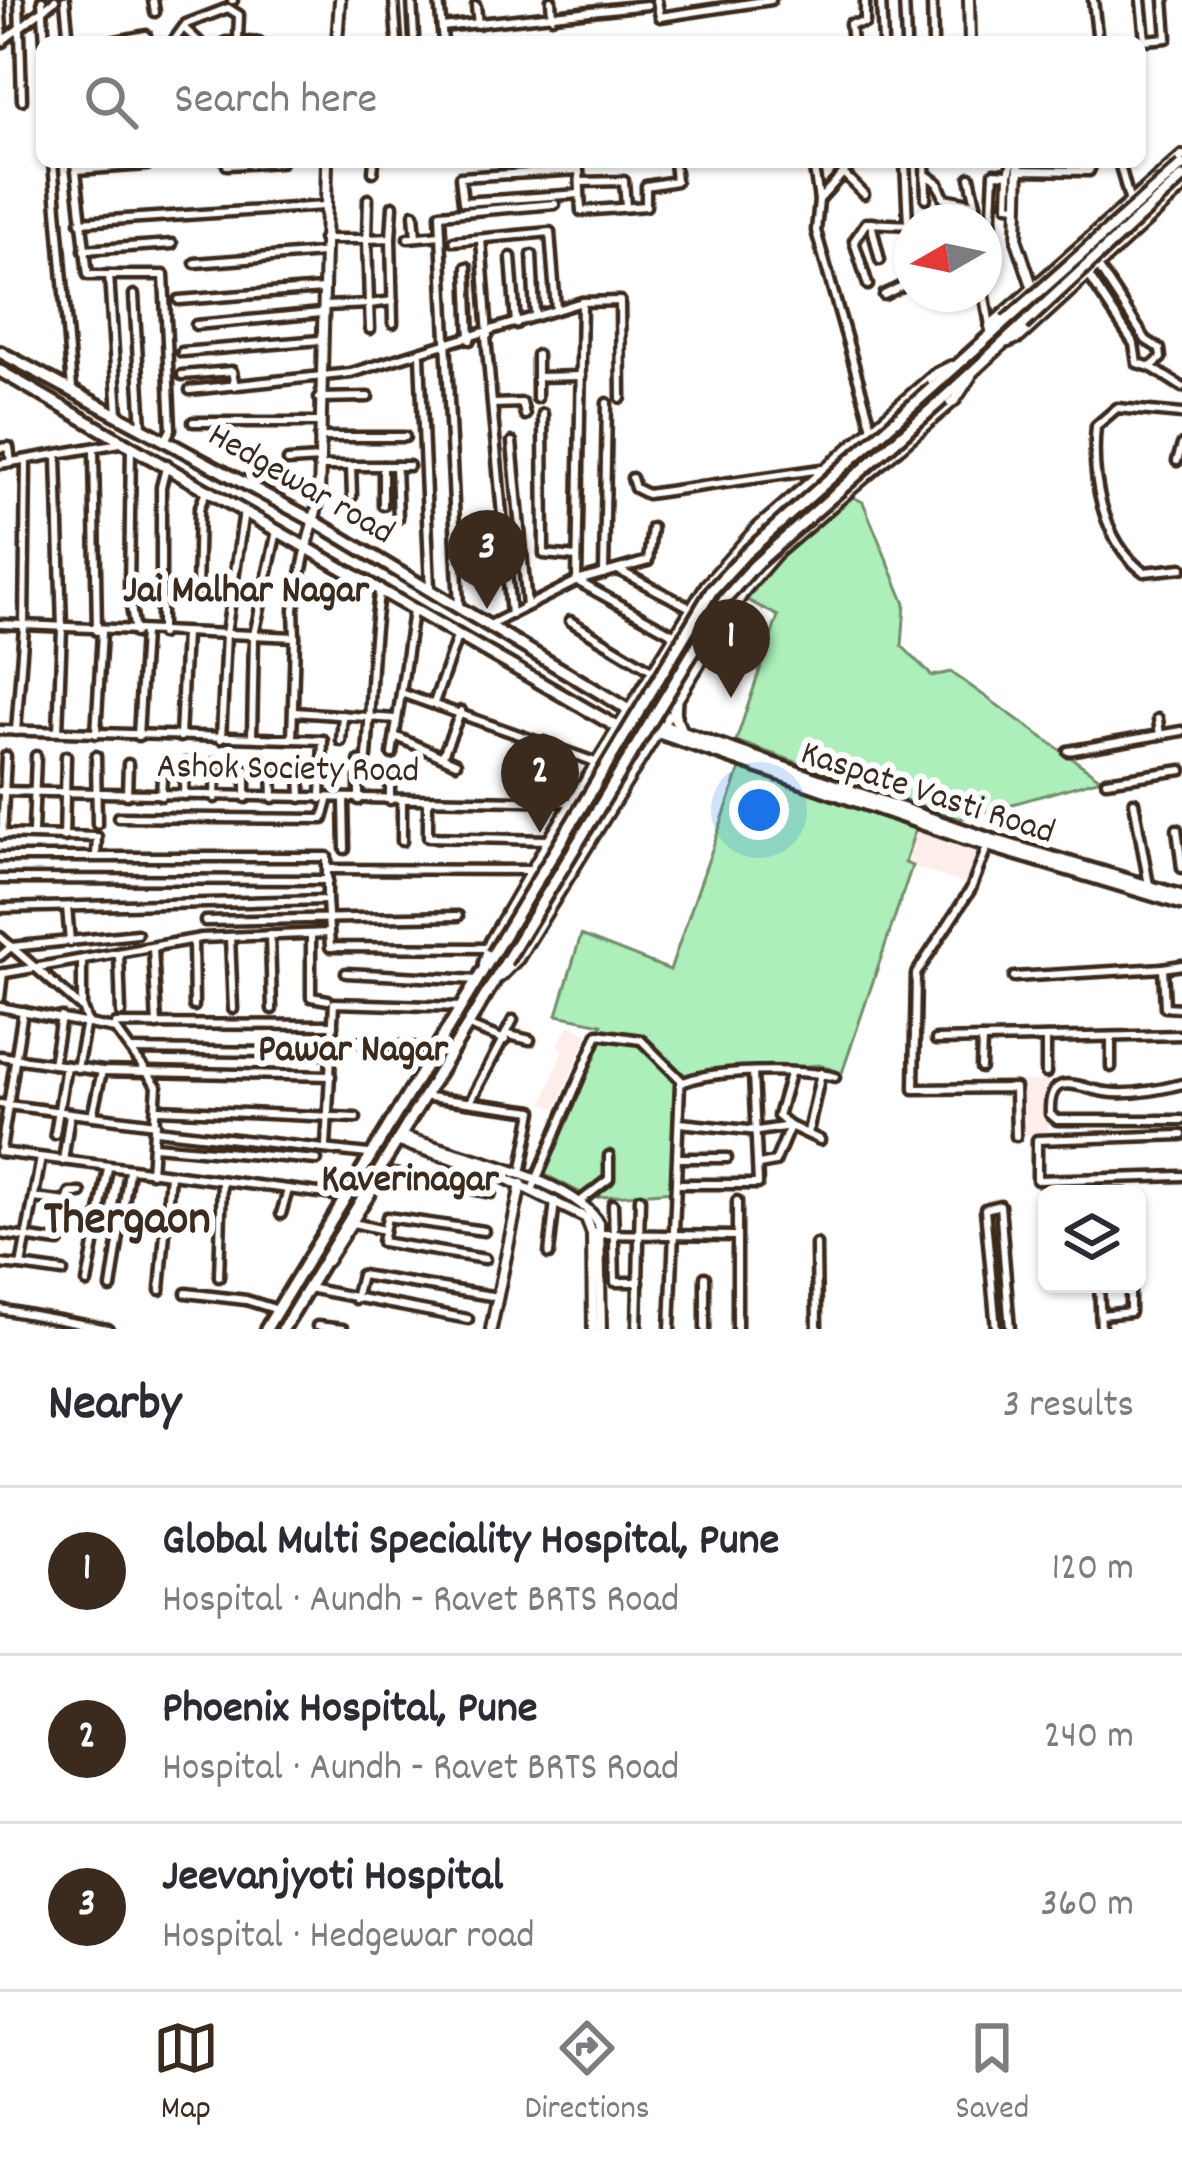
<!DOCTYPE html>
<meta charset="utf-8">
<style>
body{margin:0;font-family:Dekko,sans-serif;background:#f2f2f3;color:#2b2b33}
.controls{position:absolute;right:36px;bottom:36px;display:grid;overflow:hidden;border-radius:18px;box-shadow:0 3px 9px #0004}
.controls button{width:108px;height:108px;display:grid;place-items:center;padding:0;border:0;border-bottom:3px solid #e1e1e2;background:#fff;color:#2b2b33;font:60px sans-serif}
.compass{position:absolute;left:894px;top:204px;width:108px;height:108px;border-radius:50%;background:#fff;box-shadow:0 3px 9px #0004;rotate:261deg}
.you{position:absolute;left:759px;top:810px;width:42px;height:42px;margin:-30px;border:9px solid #fff;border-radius:50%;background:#1a73e8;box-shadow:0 0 0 18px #1a73e833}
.badge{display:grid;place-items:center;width:78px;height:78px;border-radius:50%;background:#3b2a1e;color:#fff;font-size:39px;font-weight:700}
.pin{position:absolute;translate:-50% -99px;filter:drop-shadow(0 3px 6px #0008)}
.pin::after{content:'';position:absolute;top:63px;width:42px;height:36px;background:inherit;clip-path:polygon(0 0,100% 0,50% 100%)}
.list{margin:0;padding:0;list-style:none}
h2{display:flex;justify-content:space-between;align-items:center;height:156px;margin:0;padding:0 48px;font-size:51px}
h2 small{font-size:39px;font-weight:400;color:#7c7c81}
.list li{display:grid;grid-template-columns:78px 1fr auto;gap:36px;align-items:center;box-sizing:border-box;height:168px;padding:0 48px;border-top:3px solid #e1e1e2}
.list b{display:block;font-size:45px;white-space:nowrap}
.list p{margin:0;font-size:39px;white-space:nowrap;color:#7c7c81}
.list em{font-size:39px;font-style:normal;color:#7c7c81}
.icon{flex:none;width:66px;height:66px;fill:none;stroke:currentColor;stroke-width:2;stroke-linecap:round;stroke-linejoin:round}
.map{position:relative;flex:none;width:1182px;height:1329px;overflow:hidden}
.search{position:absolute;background:#fff;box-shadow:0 3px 9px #0004;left:36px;right:36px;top:36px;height:132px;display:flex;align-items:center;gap:30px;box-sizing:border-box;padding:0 42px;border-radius:18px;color:#7c7c81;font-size:45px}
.sheet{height:660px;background:#fff}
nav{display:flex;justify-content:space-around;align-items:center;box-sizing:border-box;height:168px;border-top:3px solid #e1e1e2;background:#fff;font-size:33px;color:#7c7c81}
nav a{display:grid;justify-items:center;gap:6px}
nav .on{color:#3b2a1e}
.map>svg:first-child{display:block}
.built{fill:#fdeeeb}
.green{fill:#acefba;stroke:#748c6c;stroke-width:3}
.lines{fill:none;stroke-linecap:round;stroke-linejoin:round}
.street-casing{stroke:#3b2a1e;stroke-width:15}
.secondary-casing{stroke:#3b2a1e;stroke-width:16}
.primary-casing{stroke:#3b2a1e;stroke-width:18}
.street{stroke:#fff;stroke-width:6}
.secondary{stroke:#fff;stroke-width:8}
.primary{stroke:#fff;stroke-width:9}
.primary-bridge-casing{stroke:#3b2a1e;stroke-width:18;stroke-linecap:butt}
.primary-bridge{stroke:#fff;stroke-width:9}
.labels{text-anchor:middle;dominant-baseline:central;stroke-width:12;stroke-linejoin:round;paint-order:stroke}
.street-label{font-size:36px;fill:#3b2a1e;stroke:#fff}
.neighbourhood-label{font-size:39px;font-weight:bold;fill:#3b2a1e;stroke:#fff}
.district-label{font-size:48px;font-weight:bold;fill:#3b2a1e;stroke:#fff}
</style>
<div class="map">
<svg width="1182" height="1329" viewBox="0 0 1182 1329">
<rect width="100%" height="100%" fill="#fff"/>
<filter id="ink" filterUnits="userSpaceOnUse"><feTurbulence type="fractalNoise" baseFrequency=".00833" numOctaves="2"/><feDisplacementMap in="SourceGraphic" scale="24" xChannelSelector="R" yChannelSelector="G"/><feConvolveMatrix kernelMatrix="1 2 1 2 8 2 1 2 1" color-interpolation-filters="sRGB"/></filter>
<g filter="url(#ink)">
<!-- built -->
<g class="built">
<polygon points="916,827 982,848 967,885 905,864"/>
<polygon points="569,1025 588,1033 556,1108 543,1103 563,1049 557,1046"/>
<rect x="1020" y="1081" width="28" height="54"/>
</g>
<!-- green -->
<g class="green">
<polygon points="853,497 863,502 905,604 902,646 932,676 951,672 1101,779 960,819 736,741 778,616 747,600 776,562"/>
<polygon points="740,769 916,827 905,863 912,866 842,1073 819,1065 683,1076 676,1080 673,1191 591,1198 544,1174 602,1024 557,1015 581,935 670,970"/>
</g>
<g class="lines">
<!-- street casing -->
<g class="street-casing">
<g id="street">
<polyline points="0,0 3,42"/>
<polyline points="19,0 22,100"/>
<polyline points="42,0 45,42"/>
<polyline points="65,0 69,42"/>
<polyline points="153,0 155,12"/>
<polyline points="232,0 233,0"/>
<polyline points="394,0 397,42"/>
<polyline points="412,0 414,37"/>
<polyline points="439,0 443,42"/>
<polyline points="551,0 552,17"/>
<polyline points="657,0 660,17 771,0"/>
<polyline points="881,0 883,42"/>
<polyline points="904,0 906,42"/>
<polyline points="932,0 933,42"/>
<polyline points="1093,0 1098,42"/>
<polyline points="1141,0 1145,40 1167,38 1164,0"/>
<polyline points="476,6 478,24"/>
<polyline points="442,27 647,5"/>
<polyline points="184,28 199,42"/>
<polyline points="110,42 146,35"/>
<polyline points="173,42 186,24 228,8 239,15 238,39"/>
<polyline points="226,42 259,42"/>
<polyline points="852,42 850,24 865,23 865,0"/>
<polyline points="0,43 55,0"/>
<polyline points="53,162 72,388"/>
<polyline points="75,162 88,275 164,275 171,429 166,439"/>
<polyline points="813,162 819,200 816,231 872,428"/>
<polyline points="905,162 908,223"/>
<polyline points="925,162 926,198"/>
<polyline points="1119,162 1129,199"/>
<polyline points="227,165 281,162"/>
<polyline points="76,170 147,165"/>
<polyline points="1018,170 1089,171 1093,162"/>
<polyline points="373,172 374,162"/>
<polyline points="925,174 938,183 944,198 976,204 978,222"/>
<polyline points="1009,174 1012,162"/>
<polyline points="845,175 864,194"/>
<polyline points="970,177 976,204"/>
<polyline points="580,182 624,181 626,207"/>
<polyline points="580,194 463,202 460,177 579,170 581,211 646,206 646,186 676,181 674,162"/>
<polyline points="368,199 367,239 391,238 393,323"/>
<polyline points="819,200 853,162"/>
<polyline points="414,214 416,237"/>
<polyline points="80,222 324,206"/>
<polyline points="871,223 880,260"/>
<polyline points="991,233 994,173 1009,174 1008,205 1017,206"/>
<polyline points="391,238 393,206"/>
<polyline points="408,238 441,235"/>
<polyline points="323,239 367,239 369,304 325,306"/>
<polyline points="481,239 488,335"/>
<polyline points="454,241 550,232 556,309"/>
<polyline points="84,250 172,244"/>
<polyline points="532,255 535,315"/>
<polyline points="1076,256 1134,344 1137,363 1151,367 1161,358 1160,349 1146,340 1097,265"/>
<polyline points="511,257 516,324"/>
<polyline points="195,263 322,253"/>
<polyline points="467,267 470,340"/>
<polyline points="109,275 118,414"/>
<polyline points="868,285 854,241 866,223 912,225"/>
<polyline points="984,291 990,326"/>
<polyline points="134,295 142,428"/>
<polyline points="884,295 912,281"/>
<polyline points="942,295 943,294"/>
<polyline points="179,300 322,289"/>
<polyline points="582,302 620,301 621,398"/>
<polyline points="196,325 321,313"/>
<polyline points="370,329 369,304 393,301"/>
<polyline points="486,337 511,615"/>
<polyline points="182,352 320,340"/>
<polyline points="537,355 537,398"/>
<polyline points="420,356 430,588"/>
<polyline points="1151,367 1182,387"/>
<polyline points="182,375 232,371 235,386"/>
<polyline points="537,377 581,376"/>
<polyline points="190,390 351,373 582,302 577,581 675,635"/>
<polyline points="319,398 368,397"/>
<polyline points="493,404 522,403 525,415"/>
<polyline points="543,414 544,554 577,557"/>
<path d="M1182 414 1117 408 1096 426C1091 475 1101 541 1144 572L1182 568"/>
<polyline points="193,422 319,422"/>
<polyline points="319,437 405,437"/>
<polyline points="512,442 527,606"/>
<polyline points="131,446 129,592 135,633"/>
<polyline points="0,448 9,447 11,463"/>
<polyline points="94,451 97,631"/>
<polyline points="57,456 62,629 58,731"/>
<polyline points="288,461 319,459"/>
<polyline points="1177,461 1182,445"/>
<polyline points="0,464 126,442"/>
<polyline points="318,466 409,466"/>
<polyline points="351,466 352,496"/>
<polyline points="383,466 383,505"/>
<polyline points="396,466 398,518"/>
<polyline points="632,478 635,488 647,494 822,469"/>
<polyline points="618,570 691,608"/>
<polyline points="604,574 607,403"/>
<polyline points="197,592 199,509 207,489"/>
<polyline points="459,607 440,214 555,204"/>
<polyline points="570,621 653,671"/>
<polyline points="0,624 295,637 294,609 306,550"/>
<polyline points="490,625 577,581 648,561 652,528"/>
<polyline points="161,634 161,487 167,464"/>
<polyline points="401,693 598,763"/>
<polyline points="434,703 457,637"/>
<polyline points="294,712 396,719"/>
<polyline points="1158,719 1160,735"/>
<polyline points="0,730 292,739 295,637"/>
<polyline points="16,731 24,627 26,461"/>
<polyline points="96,734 102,632"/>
<polyline points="138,736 144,633"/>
<polyline points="395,736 456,763"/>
<polyline points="180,737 185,633"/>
<polyline points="252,737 254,635 277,531"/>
<polyline points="221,739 226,634 244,511"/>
<polyline points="292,739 323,740 321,799"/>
<polyline points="341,741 343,715"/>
<polyline points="1068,751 1182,731"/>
<polyline points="392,754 413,611"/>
<polyline points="443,755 461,711"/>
<polyline points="96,756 97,824"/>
<path d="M367 757C371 700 371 645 380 588"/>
<polyline points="536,763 544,742"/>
<polyline points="272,766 273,798"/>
<polyline points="246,769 246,798"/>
<polyline points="300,771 301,798"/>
<polyline points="1106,781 1182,770"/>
<polyline points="0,791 571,802"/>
<polyline points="127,795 128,764"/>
<polyline points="184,795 185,763"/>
<polyline points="161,796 162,777"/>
<polyline points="215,798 216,762"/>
<polyline points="344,800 345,849"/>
<polyline points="359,800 359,761"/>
<polyline points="390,800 390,780"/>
<polyline points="428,800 428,837 549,840"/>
<polyline points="1134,802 1149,885"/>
<polyline points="118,817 323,819 328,801"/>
<polyline points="1177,829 1182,868"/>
<polyline points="33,831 36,756"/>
<polyline points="0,834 97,837 96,856"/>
<polyline points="2,835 6,756"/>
<polyline points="64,837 66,756"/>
<polyline points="402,841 402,801"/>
<polyline points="989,842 971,889 916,974 914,1089 1015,1088 1016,1136"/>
<polyline points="0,857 327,857 327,900 0,908"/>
<polyline points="327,869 530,870"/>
<polyline points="0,879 328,880"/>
<polyline points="327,900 330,947 488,948"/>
<polyline points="67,907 70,942"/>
<polyline points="205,921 458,916"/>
<polyline points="311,934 311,997 328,1000"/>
<polyline points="270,935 272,1009"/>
<polyline points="0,937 82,1008 87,1021"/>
<polyline points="230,937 233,1009"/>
<polyline points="193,940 194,1006"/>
<polyline points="153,948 157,1025"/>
<polyline points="119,954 121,1013"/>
<polyline points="0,956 11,947 137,934"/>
<polyline points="1182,965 1163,968 1165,1007 1182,1008"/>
<polyline points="346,973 478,980"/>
<polyline points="0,974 201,938 329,933"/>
<polyline points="1014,977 1163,968"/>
<polyline points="0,998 3,973"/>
<polyline points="0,1007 115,1029 116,1024 333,1025"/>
<polyline points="82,1008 82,961"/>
<polyline points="469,1026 505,1040"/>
<polyline points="116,1030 157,1086 151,1173"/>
<polyline points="509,1035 530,1040"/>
<polyline points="1111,1037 1111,1067"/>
<polyline points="332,1039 431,1049"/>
<polyline points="936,1040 1182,1035"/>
<polyline points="133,1050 332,1053"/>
<polyline points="0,1056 102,1071 331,1076"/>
<polyline points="53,1064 61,1017"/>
<polyline points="77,1068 86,1021"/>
<polyline points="981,1068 982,1039"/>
<polyline points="1046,1073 1046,1038"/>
<path d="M1182 1084C1159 1090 1131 1096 1105 1092 1081 1089 1048 1067 1050 1114L1057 1120H1182"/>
<polyline points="429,1097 533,1111 521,1174"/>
<polyline points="471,1100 513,1020"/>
<polyline points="0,1104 156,1124"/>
<polyline points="158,1109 356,1118"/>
<polyline points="92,1116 102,1071"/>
<polyline points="680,1123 758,1131 790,1126 820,1140"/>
<polyline points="156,1130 368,1154"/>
<polyline points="808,1132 821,1073"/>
<polyline points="55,1134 66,1066"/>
<polyline points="1182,1135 1037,1140 1037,1180 1182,1176"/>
<polyline points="154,1146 317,1160"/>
<polyline points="326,1146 334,1003 462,1007"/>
<polyline points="1,1150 23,1011"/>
<polyline points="0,1152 342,1196"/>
<polyline points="680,1158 727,1158"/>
<polyline points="63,1161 70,1114"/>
<polyline points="759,1165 775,1162 790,1126 778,1116 790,1074"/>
<polyline points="384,1172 491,1193"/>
<polyline points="678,1184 758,1184 753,1073"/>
<polyline points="532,1190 598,1034 641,1040 682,1081"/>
<polyline points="1096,1194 1125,1194"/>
<polyline points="34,1198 67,1202 70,1193 81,1193"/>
<polyline points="578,1203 609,1179 609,1156"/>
<polyline points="613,1204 615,1282 639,1282"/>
<polyline points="281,1214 288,1190"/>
<polyline points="353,1223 384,1230"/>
<polyline points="484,1231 387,1217 382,1242 485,1259"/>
<polyline points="0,1234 59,1242"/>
<polyline points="600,1234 735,1236"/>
<polyline points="816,1244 817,1329"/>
<polyline points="549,1254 555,1201"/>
<polyline points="0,1264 21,1266 41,1158"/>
<polyline points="21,1266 63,1272"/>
<polyline points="219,1277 222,1181"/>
<polyline points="87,1283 108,1168"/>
<polyline points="1099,1284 1101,1329"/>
<polyline points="111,1288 129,1171"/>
<polyline points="308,1288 468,1319"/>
<polyline points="160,1290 170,1175"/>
<polyline points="186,1293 246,1300 278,1310"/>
<polyline points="355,1299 361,1275 498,1297"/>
<polyline points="0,1309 108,1329"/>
<polyline points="1101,1315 1130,1312 1130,1284"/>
<polyline points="317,1326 343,1329"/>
<polyline points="637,1329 640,1198"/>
<path d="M670 1329 680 1084C705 1069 805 1068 835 1077"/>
<polyline points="705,1329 705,1277"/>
<polyline points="737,1329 737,1201"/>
<polyline points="996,1329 985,1209 1000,1205 1010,1329"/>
</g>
</g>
<!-- secondary casing -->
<g class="secondary-casing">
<g id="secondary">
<polyline points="969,0 970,42"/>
<polyline points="337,42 340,0"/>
<polyline points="1019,162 1017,241 1032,286"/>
<polyline points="992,334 990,326 1182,156"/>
<polyline points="1008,342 1020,337 1182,189"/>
<polyline points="307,546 319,499 327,162"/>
<polyline points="484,964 490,942 549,840 706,585 755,530 935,374 951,366"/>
<polyline points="500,977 518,959 745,590 776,554 956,399 971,376"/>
<path d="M402 1136C448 1154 579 1179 599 1225L601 1329"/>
<polyline points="399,1142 491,1171 586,1218 592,1234 593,1329"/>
<polyline points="327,1261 377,1183"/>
<polyline points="491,1329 521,1184"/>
</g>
</g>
<!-- primary casing -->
<g class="primary-casing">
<g id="primary">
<polyline points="0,352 316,522 644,719 990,839 1182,896"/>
<polyline points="0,371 619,728 656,732 966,839 1182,904"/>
<polyline points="933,387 1006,321"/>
<polyline points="943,399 1023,325"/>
<polyline points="676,698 675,718 683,733"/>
<polyline points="266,1329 493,954"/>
<polyline points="283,1329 506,962"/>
</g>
</g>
<!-- street -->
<use href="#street" class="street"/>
<!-- secondary -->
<use href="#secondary" class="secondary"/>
<!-- primary -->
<use href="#primary" class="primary"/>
<!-- primary-bridge casing -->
<g class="primary-bridge-casing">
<g id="primary-bridge">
<polyline points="1006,321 1182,165"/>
<polyline points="1023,325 1182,178"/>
<polyline points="493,954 712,590 745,554 933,387"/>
<polyline points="506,962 725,599 755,565 943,399"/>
</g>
</g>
<!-- primary-bridge -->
<use href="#primary-bridge" class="primary-bridge"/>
</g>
</g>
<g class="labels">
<!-- street labels -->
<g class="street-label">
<text transform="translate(300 486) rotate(30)">Hedgewar road</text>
<text transform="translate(288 771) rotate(1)">Ashok Society Road</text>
<text transform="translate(927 795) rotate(18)">Kaspate Vasti Road</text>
</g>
<!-- neighbourhood labels -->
<g class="neighbourhood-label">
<text x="246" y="593">Jai Malhar Nagar</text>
<text x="353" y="1052">Pawar Nagar</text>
<text x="410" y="1182">Kaverinagar</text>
</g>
<!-- district labels -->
<g class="district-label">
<text x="127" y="1222">Thergaon</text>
</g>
</g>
</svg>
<div class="controls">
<button><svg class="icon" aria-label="layers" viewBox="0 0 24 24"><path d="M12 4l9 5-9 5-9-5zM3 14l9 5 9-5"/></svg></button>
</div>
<svg class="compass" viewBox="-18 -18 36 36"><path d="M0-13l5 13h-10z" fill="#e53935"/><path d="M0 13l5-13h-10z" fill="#7c7c81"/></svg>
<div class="you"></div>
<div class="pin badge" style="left:731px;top:698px">1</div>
<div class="pin badge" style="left:540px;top:833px">2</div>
<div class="pin badge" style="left:487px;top:609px">3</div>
<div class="search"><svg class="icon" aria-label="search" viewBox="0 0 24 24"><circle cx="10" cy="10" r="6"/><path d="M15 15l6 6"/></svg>Search here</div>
</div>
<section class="sheet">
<h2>Nearby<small>3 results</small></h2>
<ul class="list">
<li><span class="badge">1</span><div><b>Global Multi Speciality Hospital, Pune</b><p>Hospital · Aundh - Ravet BRTS Road</p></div><em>120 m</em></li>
<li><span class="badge">2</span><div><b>Phoenix Hospital, Pune</b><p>Hospital · Aundh - Ravet BRTS Road</p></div><em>240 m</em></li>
<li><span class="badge">3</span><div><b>Jeevanjyoti Hospital</b><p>Hospital · Hedgewar road</p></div><em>360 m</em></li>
</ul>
</section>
<nav>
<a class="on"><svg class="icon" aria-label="map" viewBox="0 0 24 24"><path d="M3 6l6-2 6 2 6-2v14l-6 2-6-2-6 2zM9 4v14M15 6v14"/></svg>Map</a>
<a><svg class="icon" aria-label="directions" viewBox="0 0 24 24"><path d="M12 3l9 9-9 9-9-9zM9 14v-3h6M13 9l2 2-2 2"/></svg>Directions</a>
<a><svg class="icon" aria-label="saved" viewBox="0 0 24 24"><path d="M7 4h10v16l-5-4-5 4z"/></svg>Saved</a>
</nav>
